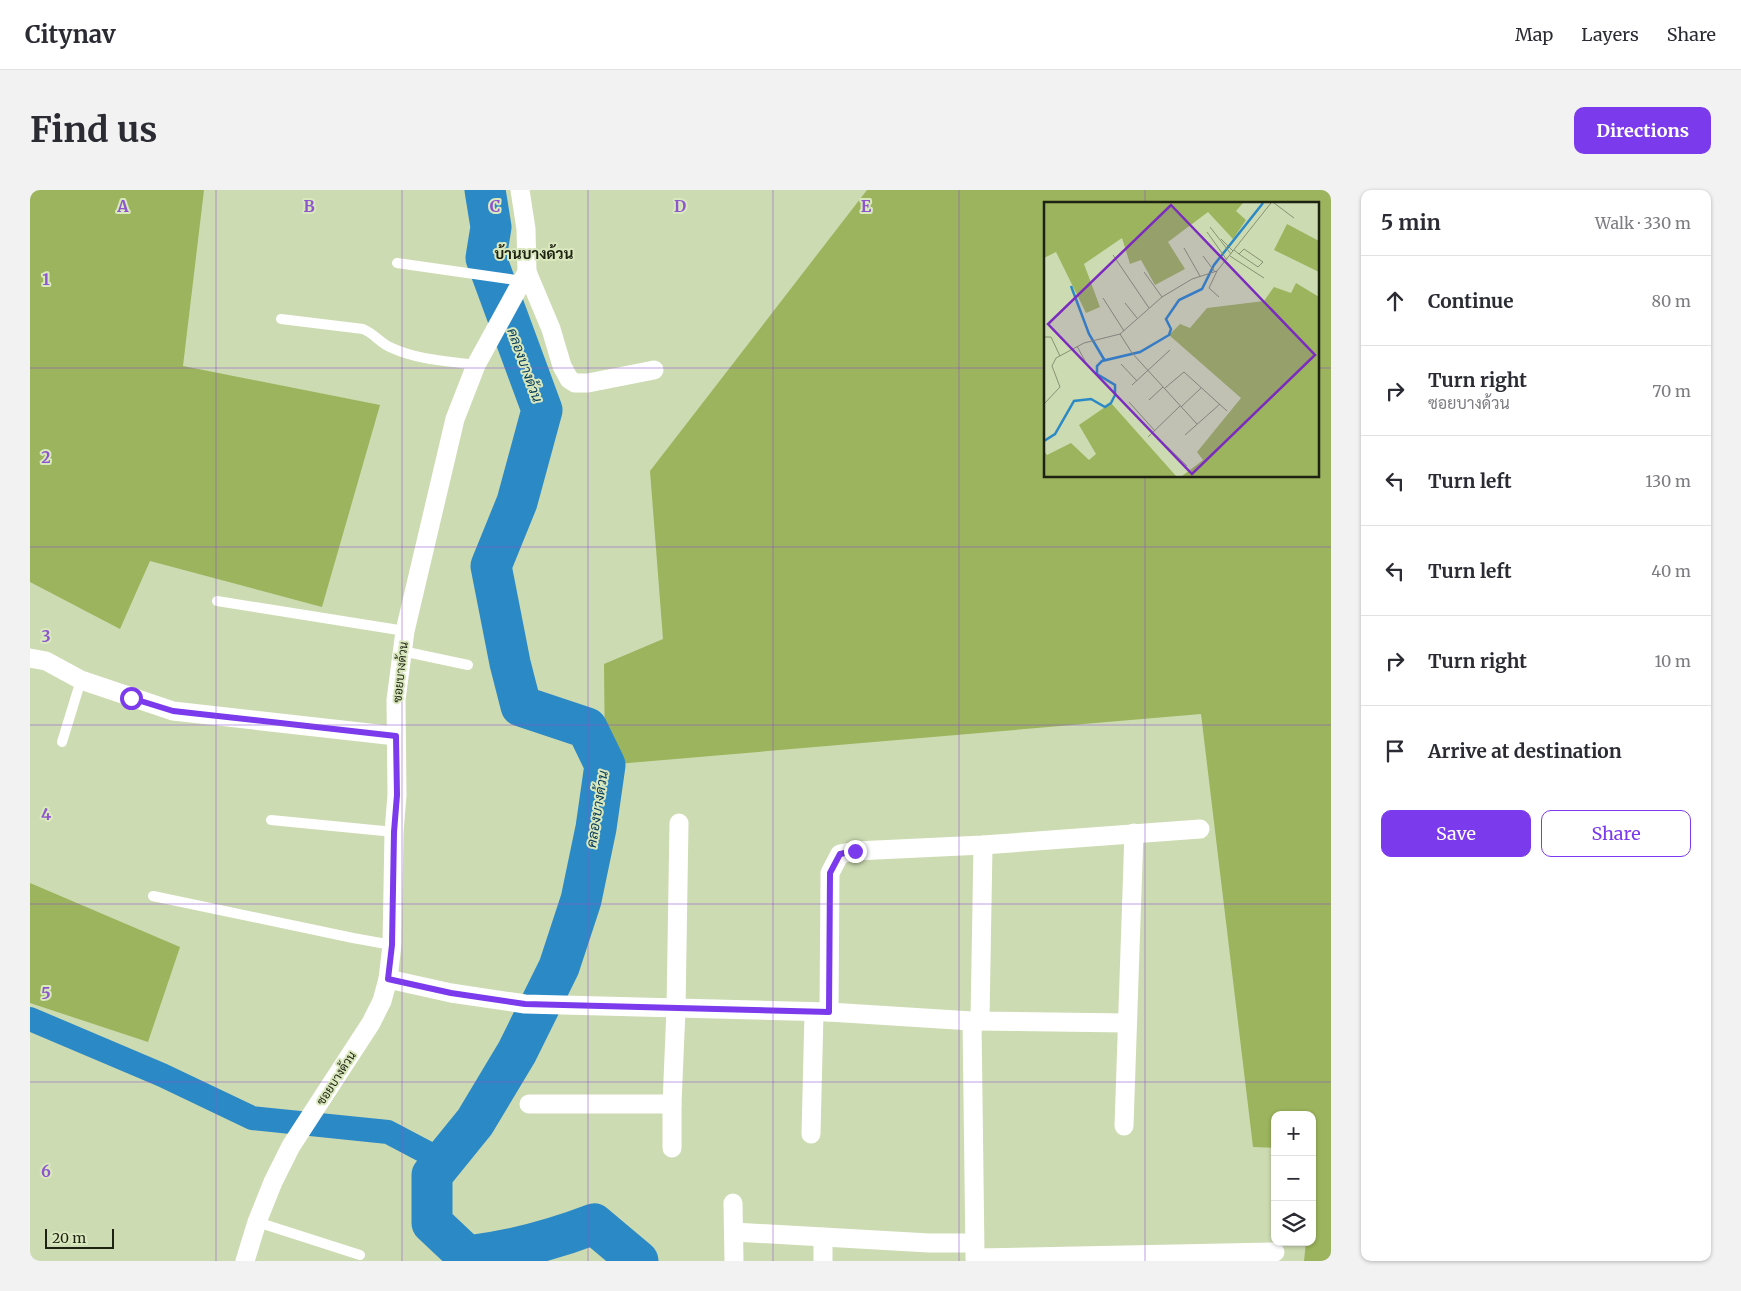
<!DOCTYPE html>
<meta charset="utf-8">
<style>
body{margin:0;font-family:Merriweather,Sarabun,serif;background:#f2f2f3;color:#2b2b33}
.controls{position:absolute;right:15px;bottom:15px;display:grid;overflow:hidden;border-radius:10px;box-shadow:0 1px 4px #0004}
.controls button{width:45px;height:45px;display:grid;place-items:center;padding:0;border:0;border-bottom:1px solid #e1e1e2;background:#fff;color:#2b2b33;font:25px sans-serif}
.scale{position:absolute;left:15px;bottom:12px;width:69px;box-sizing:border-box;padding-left:5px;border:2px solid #1d2212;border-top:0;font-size:14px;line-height:18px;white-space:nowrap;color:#1d2212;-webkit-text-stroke:4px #dae8be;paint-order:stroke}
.stop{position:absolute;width:15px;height:15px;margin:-11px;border:4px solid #7c3aed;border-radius:50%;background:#fff}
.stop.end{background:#7c3aed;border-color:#fff;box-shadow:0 1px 5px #0008}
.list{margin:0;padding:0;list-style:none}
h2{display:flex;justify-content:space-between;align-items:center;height:65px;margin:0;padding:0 20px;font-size:21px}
h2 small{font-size:16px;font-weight:400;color:#7c7c81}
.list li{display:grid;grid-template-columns:32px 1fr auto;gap:15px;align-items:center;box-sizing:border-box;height:90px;padding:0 20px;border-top:1px solid #e1e1e2}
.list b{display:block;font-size:19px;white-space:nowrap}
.list p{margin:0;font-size:16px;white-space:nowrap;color:#7c7c81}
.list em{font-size:16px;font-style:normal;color:#7c7c81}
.actions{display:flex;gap:10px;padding:15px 20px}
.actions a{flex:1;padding:11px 0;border:1px solid #7c3aed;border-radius:10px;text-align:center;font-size:18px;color:#7c3aed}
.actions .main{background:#7c3aed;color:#fff}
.icon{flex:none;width:28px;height:28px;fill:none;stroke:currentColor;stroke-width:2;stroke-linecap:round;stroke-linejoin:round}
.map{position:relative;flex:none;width:1301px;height:1071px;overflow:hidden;border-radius:10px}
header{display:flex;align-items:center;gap:30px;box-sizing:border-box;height:70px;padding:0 25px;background:#fff;border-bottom:1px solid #e1e1e2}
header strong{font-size:24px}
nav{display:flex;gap:28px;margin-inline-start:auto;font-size:18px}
.intro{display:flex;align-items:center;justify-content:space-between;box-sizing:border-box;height:120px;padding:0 30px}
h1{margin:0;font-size:35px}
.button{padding:12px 22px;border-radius:10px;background:#7c3aed;color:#fff;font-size:18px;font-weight:700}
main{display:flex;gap:30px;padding:0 30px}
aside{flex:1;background:#fff;border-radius:10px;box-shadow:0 1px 4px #0004}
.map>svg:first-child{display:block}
.green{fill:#9cb45d;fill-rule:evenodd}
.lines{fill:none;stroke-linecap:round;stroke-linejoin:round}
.canal{stroke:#2b89c6;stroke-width:24}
.river{stroke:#2b89c6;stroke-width:41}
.service{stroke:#fff;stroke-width:10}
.minor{stroke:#fff;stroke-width:19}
.route{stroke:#7c3aed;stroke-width:6}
.grid{fill:none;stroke:#8d56ce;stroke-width:1;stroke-opacity:0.55}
.labels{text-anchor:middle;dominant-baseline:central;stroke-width:4;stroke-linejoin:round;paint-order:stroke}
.street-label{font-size:12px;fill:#1d2212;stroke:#dae8be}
.water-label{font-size:14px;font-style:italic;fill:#043958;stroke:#dae8be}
.quarter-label{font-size:15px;font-weight:bold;fill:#1d2212;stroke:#dae8be}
.inset-river{fill:none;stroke:#2b89c6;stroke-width:2.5}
.inset-road{fill:none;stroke:#879172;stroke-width:1}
.view{fill:#7b2cbf;fill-opacity:0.15;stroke:#7b2cbf;stroke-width:2.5}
.inset-edge{fill:none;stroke:#1d2212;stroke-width:2.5}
.grid-label{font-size:16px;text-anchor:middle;font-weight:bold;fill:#8d56ce;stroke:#dae8be;stroke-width:4;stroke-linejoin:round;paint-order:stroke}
</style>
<header>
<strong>Citynav</strong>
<nav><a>Map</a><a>Layers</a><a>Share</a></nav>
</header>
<div class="intro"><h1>Find us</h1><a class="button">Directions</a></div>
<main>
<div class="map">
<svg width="1301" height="1071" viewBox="0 0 1301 1071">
<rect width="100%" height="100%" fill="#cddbb2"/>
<!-- green -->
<g class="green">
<polygon points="0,0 174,0 153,176 350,215 292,417 120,371 90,439 0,392"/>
<path d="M837 0H1301V1071H1274L1276 1052H1282V991L1286 961 1282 960V925H1245V958L1223 957 1171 524 575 575 574 474 633 449 620 281ZM1015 14H1287V286H1015Z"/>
<polygon points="0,693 150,757 118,852 0,813"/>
</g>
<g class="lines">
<!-- canal -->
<polyline class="canal" points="0,829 132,885 222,928 358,942 413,971"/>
<!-- river -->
<path class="river" d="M455 0 461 37 456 68 512 220 487 312 461 376 480 473 491 516 557 538 575 575 566 638 551 710 529 777 487 862 445 932 402 985V1033L437 1066C482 1061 522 1050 564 1034L608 1071"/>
<!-- service -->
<g class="service">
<polyline points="367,73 493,91"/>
<path d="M251 129 333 139C345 144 351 154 362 158 388 170 418 171 446 175"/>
<polyline points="187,411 375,441"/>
<polyline points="372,461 438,475"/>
<polyline points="32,552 51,490"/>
<polyline points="241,630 364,642"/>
<polyline points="123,706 323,748 362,755"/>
<polyline points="227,1032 330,1065"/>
</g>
<!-- minor -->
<g class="minor">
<polyline points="497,82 521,139 532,176 539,189 545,193 558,193 624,180"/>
<polyline points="0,468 16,471 51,490 143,521 366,546"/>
<polyline points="358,789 421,803 495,814 799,822 942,831 1097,833"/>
<polyline points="799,822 800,683 810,664 825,661 953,655 1170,639"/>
<polyline points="950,830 953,655"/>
<polyline points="942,831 945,1065"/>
<polyline points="499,914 642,914"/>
<polyline points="1094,936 1104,643"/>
<polyline points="781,944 784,823"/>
<polyline points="642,958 642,914 646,819 649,633"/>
<polyline points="703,1013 704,1071"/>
<polyline points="704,1042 899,1053 944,1053"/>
<polyline points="793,1047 793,1071"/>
<polyline points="945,1068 1245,1062"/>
<polyline points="215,1071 227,1032 243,992 261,956 341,833 352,811 358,789 362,755 364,642 367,605 366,510 375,441 425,229 446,175 497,82 496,39 490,0"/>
</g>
</g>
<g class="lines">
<!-- route -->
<polyline class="route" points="101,508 143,521 366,546 367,605 364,642 362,755 358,789 421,803 495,814 799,822 800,683 810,664 825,661"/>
</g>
<!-- grid -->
<path class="grid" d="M186 0V1071M372 0V1071M558 0V1071M743 0V1071M929 0V1071M1115 0V14M0 178H1015M1287 178H1301M1115 286V1071M0 357H1301M0 535H1301M0 714H1301M0 892H1301"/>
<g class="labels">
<!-- street labels -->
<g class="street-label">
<text transform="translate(370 482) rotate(-84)">ซอยบางด้วน</text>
<text transform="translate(306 888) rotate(-57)">ซอยบางด้วน</text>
</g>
<!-- water labels -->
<g class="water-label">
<text transform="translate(495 175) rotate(70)">คลองบางด้วน</text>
<text transform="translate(567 619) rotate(-81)">คลองบางด้วน</text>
</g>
<!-- quarter labels -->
<g class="quarter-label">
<text x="504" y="63">บ้านบางด้วน</text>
</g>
</g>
<!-- overview -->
<g transform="translate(1014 12)">
<rect width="275" height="275" fill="#cddbb2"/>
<path d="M0 1H199L192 9 202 18 189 37 164 10 124 40 141 67 111 83 97 58 86 62 78 36 40 62 56 105 42 111 12 50 0 56ZM243 22 275 39V70L230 48ZM252 81 275 95V274H138L159 258 153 250 197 196 125 133 136 122 146 126 163 106 220 99 230 85 247 91ZM67 201 132 274H0V249L3 253 27 241 45 258 52 252 35 223Z" fill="#9cb45d"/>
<path class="inset-river" d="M27 84 45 132 61 159M0 239 11 232 30 199 47 197 61 205 67 201 71 193V183L53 172V164L58 159 96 150 125 133 127 127 122 117 135 98 158 87 170 63 219 1"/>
<path class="inset-road" d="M230 1 250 16M166 25 187 52M163 30 183 58M177 37 189 49M140 46 156 74M190 48 195 52 214 65 219 60 200 47 195 52M69 53 105 106M159 54 171 70M186 54 220 76M173 69 165 86 175 95M100 70 118 95M59 96 80 129M81 101 93 116M76 132 88 151 153 222M1 135H7L16 154M33 144 41 159M77 162 93 179M88 183 126 148M121 186 140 170 183 209M105 198 119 185M85 200 111 229M0 202 16 185 8 164 12 156 40 141 76 132 118 95 148 77 173 69 227 1M137 205 157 186M109 231 143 264M141 233 176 202M104 235 136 204"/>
<path class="view" d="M127 3 271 153 148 272 4 122Z"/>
<rect width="275" height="275" class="inset-edge"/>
</g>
<g class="grid-label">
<text x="93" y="22">A</text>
<text x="279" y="22">B</text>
<text x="465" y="22">C</text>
<text x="650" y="22">D</text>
<text x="836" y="22">E</text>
<text x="16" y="95">1</text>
<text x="16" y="273">2</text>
<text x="16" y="452">3</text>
<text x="16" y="630">4</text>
<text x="16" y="809">5</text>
<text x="16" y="987">6</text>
</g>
</svg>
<div class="controls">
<button>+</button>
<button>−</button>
<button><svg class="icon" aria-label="layers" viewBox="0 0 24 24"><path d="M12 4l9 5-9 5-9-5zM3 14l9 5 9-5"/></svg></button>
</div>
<div class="scale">20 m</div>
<div class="stop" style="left:101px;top:508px"></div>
<div class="stop end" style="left:825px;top:661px"></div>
</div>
<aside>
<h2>5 min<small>Walk · 330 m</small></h2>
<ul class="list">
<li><svg class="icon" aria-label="ahead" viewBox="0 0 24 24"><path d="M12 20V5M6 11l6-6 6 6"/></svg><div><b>Continue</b></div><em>80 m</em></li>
<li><svg class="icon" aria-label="right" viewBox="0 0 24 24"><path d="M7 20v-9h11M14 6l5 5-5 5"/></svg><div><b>Turn right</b><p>ซอยบางด้วน</p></div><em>70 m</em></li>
<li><svg class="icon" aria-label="left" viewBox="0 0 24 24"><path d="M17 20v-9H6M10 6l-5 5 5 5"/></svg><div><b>Turn left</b></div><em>130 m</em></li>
<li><svg class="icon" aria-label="left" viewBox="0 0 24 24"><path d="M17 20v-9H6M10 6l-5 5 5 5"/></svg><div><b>Turn left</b></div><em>40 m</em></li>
<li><svg class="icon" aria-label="right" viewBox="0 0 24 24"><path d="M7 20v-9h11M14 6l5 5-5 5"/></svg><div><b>Turn right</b></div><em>10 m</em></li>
<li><svg class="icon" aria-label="arrive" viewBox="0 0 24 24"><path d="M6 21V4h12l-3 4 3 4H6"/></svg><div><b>Arrive at destination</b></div></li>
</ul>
<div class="actions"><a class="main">Save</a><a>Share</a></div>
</aside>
</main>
